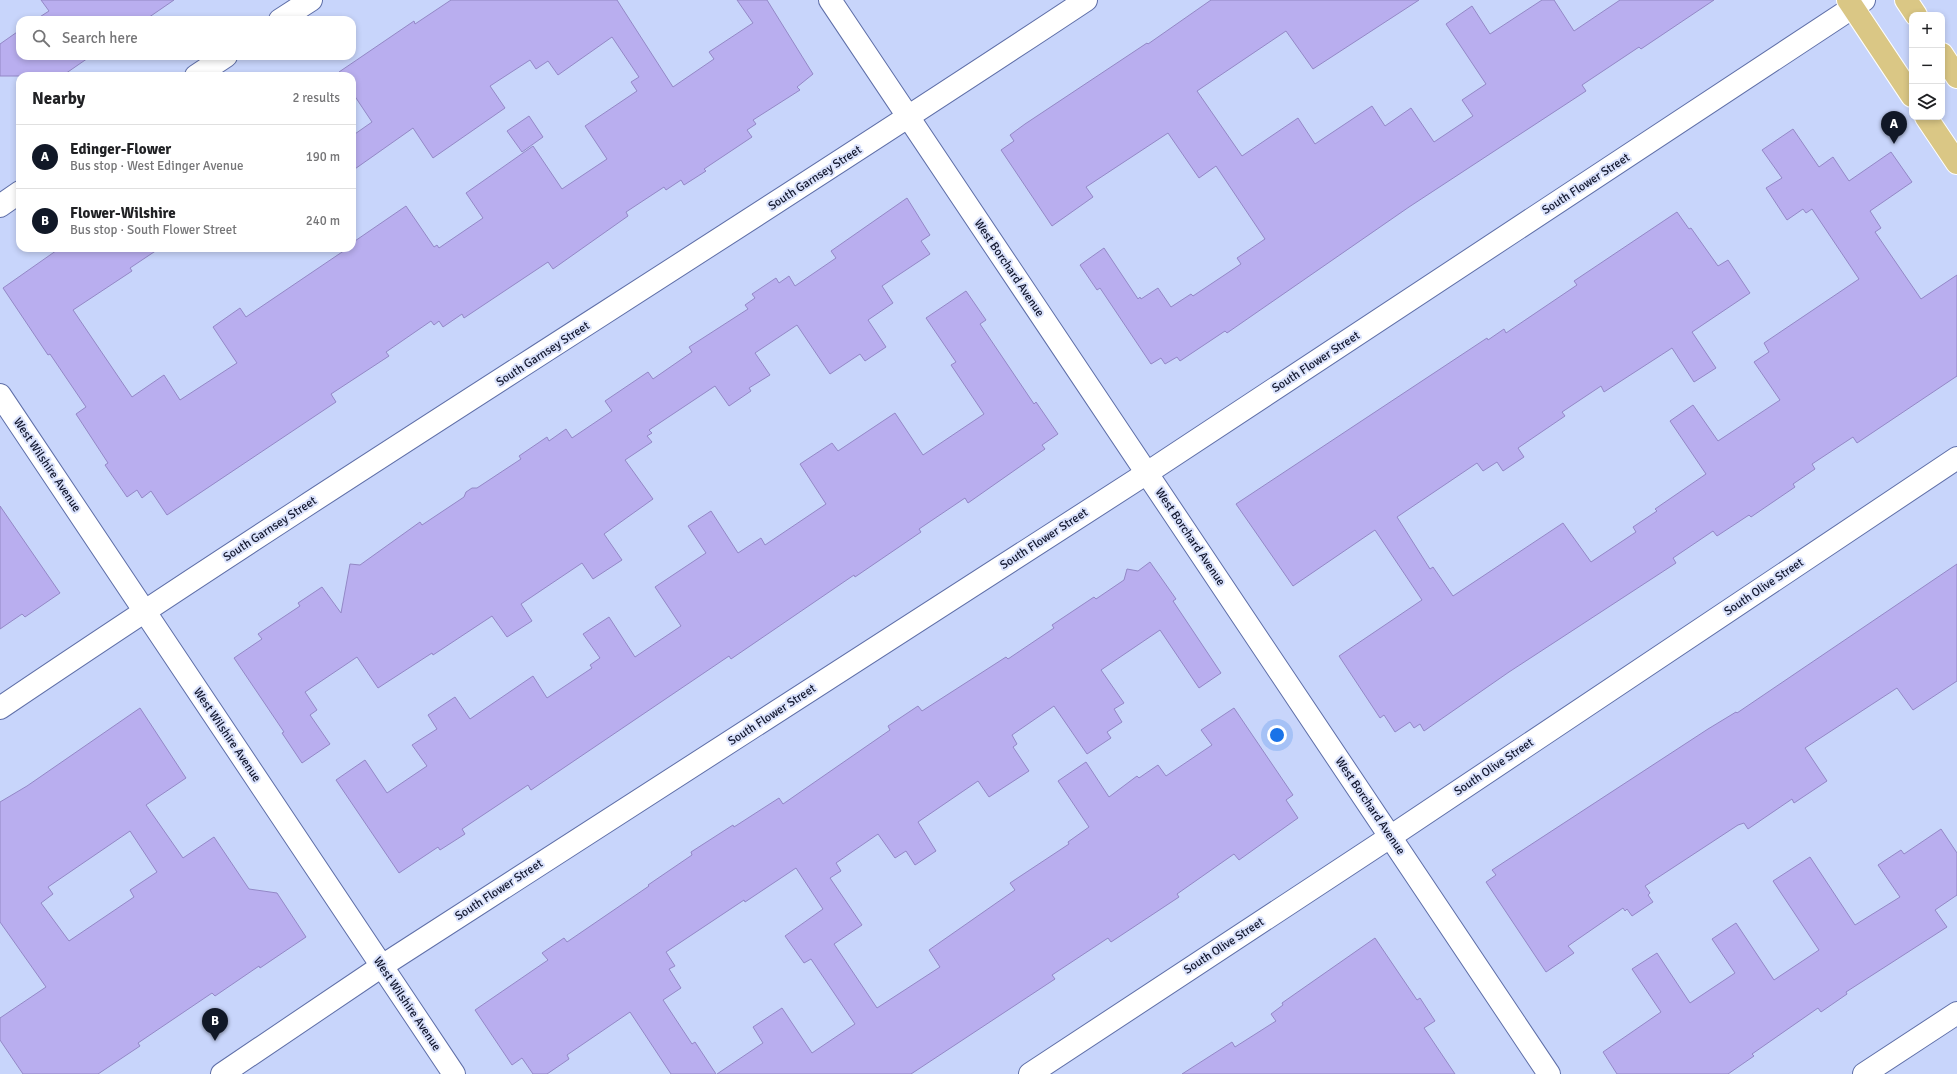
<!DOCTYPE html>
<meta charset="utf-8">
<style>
body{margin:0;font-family:Signika,sans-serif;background:#f6f6f6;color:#202124}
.controls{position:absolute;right:12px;top:12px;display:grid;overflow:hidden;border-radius:8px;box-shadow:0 2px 6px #0003}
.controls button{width:36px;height:36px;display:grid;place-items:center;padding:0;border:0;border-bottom:1px solid #e0e0e0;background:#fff;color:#202124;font:20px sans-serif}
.you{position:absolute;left:1277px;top:735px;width:14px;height:14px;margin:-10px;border:3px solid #fff;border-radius:50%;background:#1a73e8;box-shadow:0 0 0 6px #1a73e833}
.badge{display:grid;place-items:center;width:26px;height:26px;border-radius:50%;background:#111827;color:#fff;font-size:13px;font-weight:700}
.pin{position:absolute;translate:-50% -33px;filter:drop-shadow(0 1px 2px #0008)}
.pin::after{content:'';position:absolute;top:21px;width:14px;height:12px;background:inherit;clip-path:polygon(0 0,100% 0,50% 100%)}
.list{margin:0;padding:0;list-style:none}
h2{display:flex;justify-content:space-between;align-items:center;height:52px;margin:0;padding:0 16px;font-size:17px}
h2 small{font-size:13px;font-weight:400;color:#757577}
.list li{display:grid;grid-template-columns:26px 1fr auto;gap:12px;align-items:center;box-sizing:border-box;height:64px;padding:0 16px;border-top:1px solid #e0e0e0}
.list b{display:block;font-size:15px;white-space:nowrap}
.list p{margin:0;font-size:13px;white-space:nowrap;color:#757577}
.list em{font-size:13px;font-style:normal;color:#757577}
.icon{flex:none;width:22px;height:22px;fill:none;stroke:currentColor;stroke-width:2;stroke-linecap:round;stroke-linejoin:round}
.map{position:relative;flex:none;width:1957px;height:1074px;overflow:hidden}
.search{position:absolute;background:#fff;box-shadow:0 2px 6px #0003;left:16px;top:16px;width:340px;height:44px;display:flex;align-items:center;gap:10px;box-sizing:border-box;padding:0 14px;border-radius:12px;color:#757577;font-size:15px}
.panel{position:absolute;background:#fff;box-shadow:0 2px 6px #0003;left:16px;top:72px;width:340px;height:180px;border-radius:12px}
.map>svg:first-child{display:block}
.building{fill:#b9aeef;stroke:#9388c6;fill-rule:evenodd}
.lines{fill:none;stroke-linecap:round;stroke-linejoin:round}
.minor-casing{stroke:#5f6fa8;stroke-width:24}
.major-casing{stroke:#fff;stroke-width:24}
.minor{stroke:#fff;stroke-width:22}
.major{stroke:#dac785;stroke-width:22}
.labels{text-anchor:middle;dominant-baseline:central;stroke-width:4;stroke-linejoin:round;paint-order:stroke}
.street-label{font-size:12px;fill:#11162d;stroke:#dae2fc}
</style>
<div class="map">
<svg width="1957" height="1074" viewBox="0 0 1957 1074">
<rect width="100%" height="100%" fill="#c8d5fb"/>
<!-- building -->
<g class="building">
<polygon points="41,0 174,0 145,20 35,20 49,11"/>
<polygon points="451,0 617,0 673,87 714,59 709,52 753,23 737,0 767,0 813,74 797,87 800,90 753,120 756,124 747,130 752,137 704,169 706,171 684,185 681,180 666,190 664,187 626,212 628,216 553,269 548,262 464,318 462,314 443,327 439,321 434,325 431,321 386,352 389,356 331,394 336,402 167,515 151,491 142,498 137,490 127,497 105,465 108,463 76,414 86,407 50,354 48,355 3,288 60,248 160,248 130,268 132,271 73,310 132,397 164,375 180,400 237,363 213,327 240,308 246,317 348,248 352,248 352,243 406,206 434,247 437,245 439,248 483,218 466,193 533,146 562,189 607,159 585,126 637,91 631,82 639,77 612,37 558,75 548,61 536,69 530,60 490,86 505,108 433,158 413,128 352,171 352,136 372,122 352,92 352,76 341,76 339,72 414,21 415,24"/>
<polygon points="1211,0 1419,0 1313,69 1286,31 1197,91 1242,156 1298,118 1315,144 1372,106 1385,126 1411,108 1434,142 1473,116 1462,100 1486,84 1446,24 1472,6 1490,34 1542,0 1554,0 1574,31 1620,0 1714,0 1641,49 1639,47 1582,85 1586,91 1409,207 1227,333 1225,331 1180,361 1177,357 1165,364 1161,358 1151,364 1100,288 1097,290 1080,265 1104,248 1138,299 1140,297 1141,299 1158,288 1171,307 1191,294 1193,296 1241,264 1237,258 1265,239 1216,166 1199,178 1168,133 1086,187 1093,197 1052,226 1001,150 1014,141 1010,135 1025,124 1147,43 1148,44"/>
<polygon points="20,30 20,56 91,56 62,76 0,76 0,44"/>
<polygon points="529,116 543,137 522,152 507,131"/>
<polygon points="1793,129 1819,167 1833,157 1849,181 1891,152 1912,182 1870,211 1881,228 1875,232 1921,299 1957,275 1957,376 1857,443 1853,437 1812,464 1815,469 1793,484 1795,487 1751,517 1749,515 1717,536 1713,531 1673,558 1676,563 1509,672 1424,731 1420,724 1414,728 1410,722 1395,732 1384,715 1380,718 1339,656 1422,600 1375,530 1293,586 1236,504 1487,338 1488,340 1504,329 1506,333 1577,285 1574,281 1677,212 1689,229 1691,228 1718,266 1728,260 1750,293 1692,332 1716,368 1694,382 1672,348 1604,392 1601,386 1562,412 1565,416 1518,448 1524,457 1503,471 1497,462 1483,471 1477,463 1397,517 1430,569 1433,567 1453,596 1563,523 1591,562 1636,532 1633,527 1657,511 1655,509 1706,474 1670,421 1693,405 1718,441 1780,400 1754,362 1769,352 1764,343 1859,279 1812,209 1806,213 1803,209 1787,220 1766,188 1782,178 1762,150"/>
<polygon points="907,198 930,235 921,241 930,254 882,286 893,303 868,320 886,347 865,361 860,354 830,374 797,325 755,353 770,375 749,388 751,391 729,406 715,386 649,430 652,433 647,436 652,442 625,460 653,499 604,534 622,560 593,579 582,563 521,604 532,621 507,637 492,616 433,655 432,653 378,688 357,657 305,692 317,710 310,715 330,744 302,763 282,733 284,732 234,658 262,639 258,634 300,606 298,603 322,587 341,613 350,564 360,565 420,522 422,525 464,497 466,492 472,488 477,488 521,459 519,456 547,437 549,441 566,429 572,438 612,411 605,401 648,372 653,379 692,352 689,347 748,309 745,305 755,298 752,294 776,278 779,283 789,276 795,286 836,258 831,251"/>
<polygon points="966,291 986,320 980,324 1034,404 1036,402 1058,434 1042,445 1045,449 968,503 965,498 919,529 921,532 855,577 854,575 731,659 729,656 531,790 528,785 462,829 465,834 440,850 438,847 399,873 336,780 365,760 387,793 427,766 412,745 437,729 428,715 455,697 470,719 533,676 547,698 592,668 590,665 600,658 583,634 609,617 635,657 681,626 655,587 706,553 688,526 711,511 738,553 761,538 765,545 826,504 800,464 832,443 838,451 895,413 923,455 984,414 951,365 956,362 926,318"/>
<polygon points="0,506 60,593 25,617 22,614 0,629"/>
<polygon points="1150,562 1176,599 1173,601 1221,673 1199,688 1160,630 1101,670 1124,703 1114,709 1122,722 1107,732 1111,738 1087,754 1054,706 1012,735 1017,744 1013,747 1029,771 989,797 978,781 918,822 936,851 915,865 906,851 895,858 878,834 836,863 841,871 830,878 862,925 834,944 877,1008 940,967 929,950 1015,890 1010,883 1069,844 1068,842 1089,827 1058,781 1086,762 1109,797 1137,776 1139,778 1158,765 1166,776 1212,745 1201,730 1234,708 1293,795 1286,800 1298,818 1239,860 1234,854 1177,894 1179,897 1111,942 1108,938 1052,975 1055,979 911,1074 717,1074 763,1043 753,1027 782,1008 812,1053 855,1024 811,959 804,963 785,936 823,909 796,868 745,902 744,900 666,952 675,966 669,969 681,988 663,1000 692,1044 695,1042 716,1074 671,1074 630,1012 567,1055 569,1059 547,1074 533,1074 522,1058 512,1065 475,1010 548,960 542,953 564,938 567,942 649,886 648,885 692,855 691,852 733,825 734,827 779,798 783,804 890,730 888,726 918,706 922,711 1006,657 1008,659 1054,628 1052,625 1094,597 1096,599 1124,580 1127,569 1138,571"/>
<polygon points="1957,564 1957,681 1913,710 1897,688 1805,748 1827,781 1794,803 1792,799 1748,829 1744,823 1738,825 1645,886 1650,893 1648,895 1653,902 1632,916 1627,909 1625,911 1623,908 1568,946 1574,953 1546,972 1486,882 1496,875 1492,870 1708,729 1736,712 1737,713"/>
<path d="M140 708 186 778 146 805 183 858 214 837 249 889 277 893 306 937 260 968 259 966 215 996 212 993 138 1043 140 1046 98 1074H23L0 1040V1018L46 987 0 922V802L27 786ZM130 831 157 872 130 890 134 897 69 941 41 903 53 894 48 887Z"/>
<polygon points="1941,829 1957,853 1957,895 1935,910 1947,927 1846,992 1847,994 1821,1012 1818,1008 1752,1054 1754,1056 1728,1074 1617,1074 1603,1052 1661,1012 1632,969 1657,953 1690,1003 1735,973 1712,939 1736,923 1774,980 1819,950 1773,881 1810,857 1855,925 1900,897 1878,865 1901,850 1904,854"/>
<polygon points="1375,938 1417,1000 1420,998 1435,1021 1424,1028 1455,1074 1182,1074 1232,1042 1235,1047 1276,1021 1271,1014 1283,1005 1282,1003"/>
</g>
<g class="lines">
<!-- minor casing -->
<g class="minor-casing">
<g id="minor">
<polyline points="830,0 1549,1074"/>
<polyline points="280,20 311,0"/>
<polyline points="196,76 226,56"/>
<polyline points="0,206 20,192"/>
<polyline points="0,395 454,1074"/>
<path d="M0 708C358 466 726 239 1086 0"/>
<polyline points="222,1074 382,966 1147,473 1864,0"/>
<polyline points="1030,1074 1390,837 1957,458"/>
<polyline points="1864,1074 1957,1013"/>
</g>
</g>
<!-- major casing -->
<g class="major-casing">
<g id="major">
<polyline points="1848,0 1912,96"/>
<polyline points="1906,0 1916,15"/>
<polyline points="1942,54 1957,77"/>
<polyline points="1926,117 1957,163"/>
</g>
</g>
<!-- minor -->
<use href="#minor" class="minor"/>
<!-- major -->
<use href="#major" class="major"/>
</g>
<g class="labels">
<!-- street labels -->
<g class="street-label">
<text transform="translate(815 178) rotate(-33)">South Garnsey Street</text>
<text transform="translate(1586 184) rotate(-33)">South Flower Street</text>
<text transform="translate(1009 268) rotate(56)">West Borchard Avenue</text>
<text transform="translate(543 354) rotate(-33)">South Garnsey Street</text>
<text transform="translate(1316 362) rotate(-33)">South Flower Street</text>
<text transform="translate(47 465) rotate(56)">West Wilshire Avenue</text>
<text transform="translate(270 529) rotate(-33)">South Garnsey Street</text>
<text transform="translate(1190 537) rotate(56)">West Borchard Avenue</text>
<text transform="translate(1044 539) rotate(-33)">South Flower Street</text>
<text transform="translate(1764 587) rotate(-34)">South Olive Street</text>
<text transform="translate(772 715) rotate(-33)">South Flower Street</text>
<text transform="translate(227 735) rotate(56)">West Wilshire Avenue</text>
<text transform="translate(1494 767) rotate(-34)">South Olive Street</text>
<text transform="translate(1370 806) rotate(56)">West Borchard Avenue</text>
<text transform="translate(499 890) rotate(-33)">South Flower Street</text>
<text transform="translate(1224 946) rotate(-33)">South Olive Street</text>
<text transform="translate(407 1004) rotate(56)">West Wilshire Avenue</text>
</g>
</g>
</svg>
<div class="controls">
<button>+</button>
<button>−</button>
<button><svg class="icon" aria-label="layers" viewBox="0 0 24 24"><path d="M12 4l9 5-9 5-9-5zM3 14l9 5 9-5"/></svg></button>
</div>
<div class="you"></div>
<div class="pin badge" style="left:1894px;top:144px">A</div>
<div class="pin badge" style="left:215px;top:1041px">B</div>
<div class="search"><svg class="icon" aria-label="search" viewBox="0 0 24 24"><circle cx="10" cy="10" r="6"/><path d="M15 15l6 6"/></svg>Search here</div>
<section class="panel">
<h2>Nearby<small>2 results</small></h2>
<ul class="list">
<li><span class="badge">A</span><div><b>Edinger-Flower</b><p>Bus stop · West Edinger Avenue</p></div><em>190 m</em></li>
<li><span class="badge">B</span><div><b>Flower-Wilshire</b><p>Bus stop · South Flower Street</p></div><em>240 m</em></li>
</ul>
</section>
</div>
